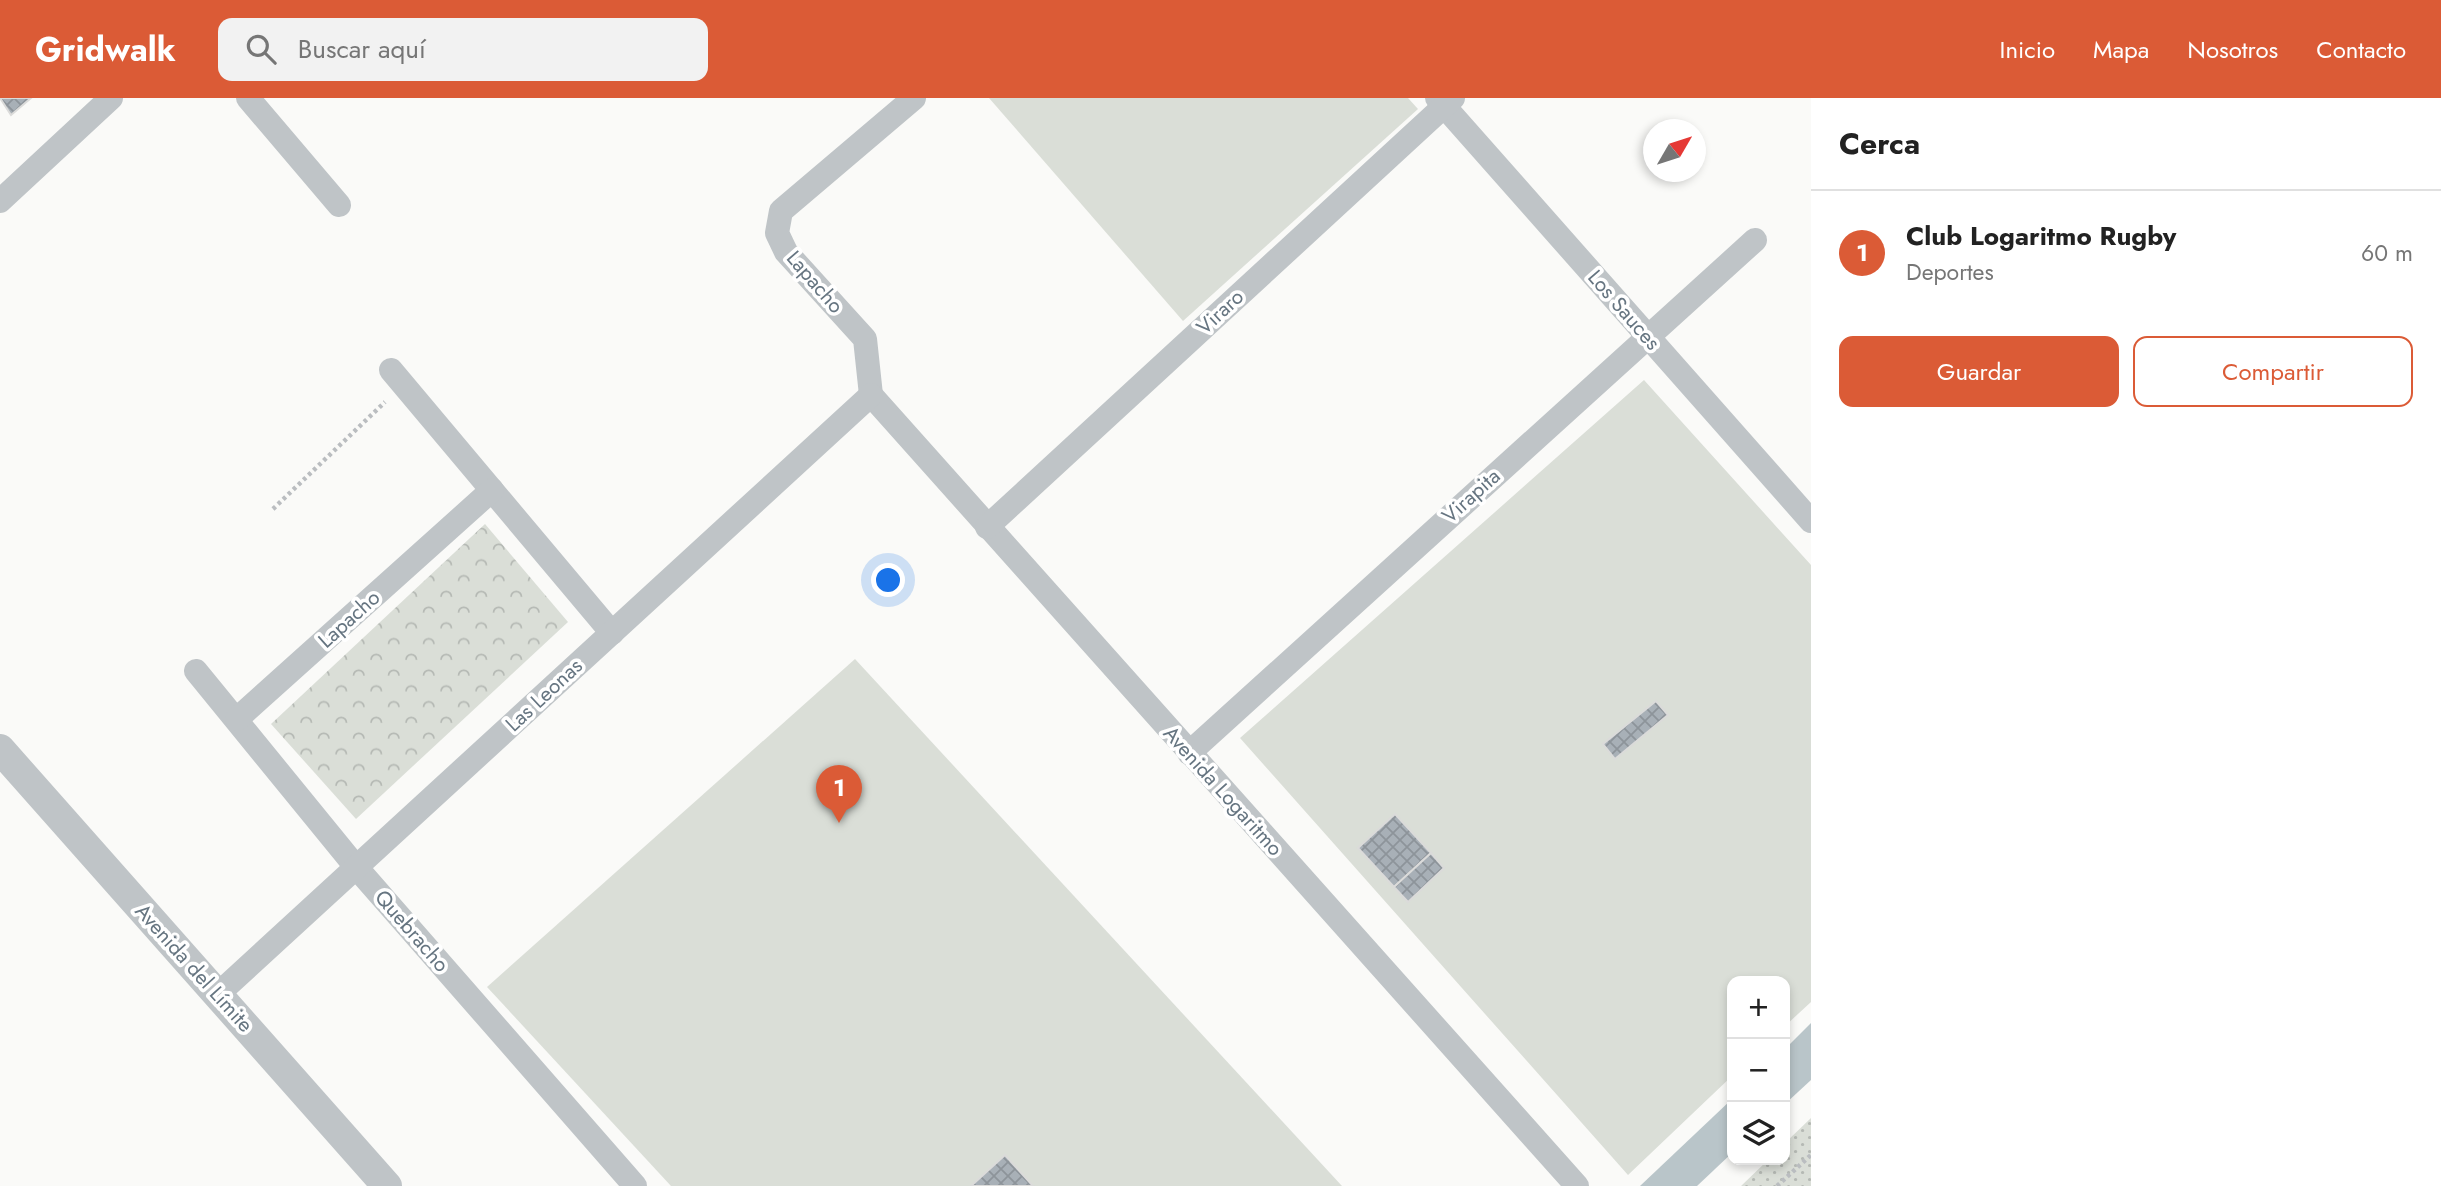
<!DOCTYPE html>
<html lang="es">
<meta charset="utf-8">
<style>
body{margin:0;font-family:Jost,sans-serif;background:#f2f2f2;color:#222}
.controls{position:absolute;right:21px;bottom:21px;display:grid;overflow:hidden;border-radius:14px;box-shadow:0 4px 10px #0003}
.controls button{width:63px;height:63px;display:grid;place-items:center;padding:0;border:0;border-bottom:2px solid #e0e0e0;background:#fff;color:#222;font:35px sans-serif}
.compass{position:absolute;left:1643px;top:21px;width:63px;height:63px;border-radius:50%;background:#fff;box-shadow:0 4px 10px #0003;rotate:51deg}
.you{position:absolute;left:889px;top:483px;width:24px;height:24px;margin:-18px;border:5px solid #fff;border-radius:50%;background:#1a73e8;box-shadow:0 0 0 10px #1a73e833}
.badge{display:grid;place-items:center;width:46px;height:46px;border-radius:50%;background:#db5b36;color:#fff;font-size:23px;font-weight:700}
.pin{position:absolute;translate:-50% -58px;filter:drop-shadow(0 2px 4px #0008)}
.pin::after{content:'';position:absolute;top:37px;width:24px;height:21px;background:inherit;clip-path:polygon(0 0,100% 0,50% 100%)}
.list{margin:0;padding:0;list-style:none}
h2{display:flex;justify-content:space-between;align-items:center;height:91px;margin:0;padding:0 28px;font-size:30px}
h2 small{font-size:23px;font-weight:400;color:#767676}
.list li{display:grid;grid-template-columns:46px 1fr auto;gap:21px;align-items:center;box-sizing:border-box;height:126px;padding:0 28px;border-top:2px solid #e0e0e0}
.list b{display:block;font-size:26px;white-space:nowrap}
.list p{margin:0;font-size:23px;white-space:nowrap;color:#767676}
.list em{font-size:23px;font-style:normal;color:#767676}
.actions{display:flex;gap:14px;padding:21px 28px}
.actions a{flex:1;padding:16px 0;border:2px solid #db5b36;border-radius:14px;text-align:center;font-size:24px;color:#db5b36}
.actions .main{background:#db5b36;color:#fff}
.icon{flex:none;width:38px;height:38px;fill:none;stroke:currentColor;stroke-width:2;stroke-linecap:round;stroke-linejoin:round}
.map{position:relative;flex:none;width:1811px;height:1088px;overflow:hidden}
header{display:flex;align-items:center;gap:42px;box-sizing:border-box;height:98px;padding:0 35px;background:#db5b36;color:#fff}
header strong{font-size:33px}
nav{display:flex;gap:38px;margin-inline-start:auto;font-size:24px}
.search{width:490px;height:63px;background:#f2f2f2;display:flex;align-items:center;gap:18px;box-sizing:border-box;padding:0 24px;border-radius:14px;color:#767676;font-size:26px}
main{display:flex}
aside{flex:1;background:#fff}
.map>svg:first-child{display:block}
.grass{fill:url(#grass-dots)}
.forest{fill:url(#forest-crowns)}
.garden{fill:#daded7}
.water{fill:#b9c5c9}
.building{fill:url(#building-cross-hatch);stroke:#dbdbda;stroke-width:2}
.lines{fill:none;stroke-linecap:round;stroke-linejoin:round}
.path{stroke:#babdc0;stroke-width:4.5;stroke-dasharray:3.5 3.5;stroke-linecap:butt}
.minor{stroke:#bfc4c7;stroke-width:24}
.tertiary{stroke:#bfc4c7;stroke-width:30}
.labels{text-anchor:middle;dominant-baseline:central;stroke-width:7;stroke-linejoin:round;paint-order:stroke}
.street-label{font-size:21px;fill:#667581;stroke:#fff}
</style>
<header>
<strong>Gridwalk</strong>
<div class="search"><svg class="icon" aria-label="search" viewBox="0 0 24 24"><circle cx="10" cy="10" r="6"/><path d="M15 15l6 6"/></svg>Buscar aquí</div>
<nav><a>Inicio</a><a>Mapa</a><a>Nosotros</a><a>Contacto</a></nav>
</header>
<main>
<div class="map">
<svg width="1811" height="1088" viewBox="0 0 1811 1088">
<defs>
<pattern id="grass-dots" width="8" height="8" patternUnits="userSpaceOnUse" patternTransform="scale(1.75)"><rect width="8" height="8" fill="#daded7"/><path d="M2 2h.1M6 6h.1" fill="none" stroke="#b5b9b4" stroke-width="1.8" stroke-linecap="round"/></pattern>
<pattern id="forest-crowns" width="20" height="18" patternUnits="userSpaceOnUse" patternTransform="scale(1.75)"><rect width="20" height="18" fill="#daded7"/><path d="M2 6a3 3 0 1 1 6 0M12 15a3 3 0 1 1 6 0" fill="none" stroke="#b5b9b4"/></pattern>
<pattern id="building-cross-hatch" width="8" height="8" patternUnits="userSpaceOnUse" patternTransform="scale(1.75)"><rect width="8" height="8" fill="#a8b0b7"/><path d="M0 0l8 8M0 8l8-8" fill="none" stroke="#8d949a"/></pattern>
</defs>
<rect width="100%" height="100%" fill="#fafaf8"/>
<!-- grass -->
<polygon class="grass" points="1811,1020 1811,1088 1741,1088 1768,1062 1785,1062 1785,1045"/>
<!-- forest -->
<polygon class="forest" points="485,426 568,524 356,721 271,626"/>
<!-- garden -->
<g class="garden">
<polygon points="989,0 1408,0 1418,11 1183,223"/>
<polygon points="1644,282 1811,467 1811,904 1785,928 1785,883 1732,883 1732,978 1628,1077 1240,640"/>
<polygon points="855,561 1342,1088 671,1088 487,889"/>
</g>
<!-- water -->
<g class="water">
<polygon points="1811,925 1811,982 1785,1006 1785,951"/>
<polygon points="1732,1001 1732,1055 1697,1088 1640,1088"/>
</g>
<!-- building -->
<g class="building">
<polygon points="0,0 31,0 11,17"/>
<polygon points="1656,603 1668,617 1615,661 1603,646"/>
<polygon points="1395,716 1431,755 1394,789 1358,750"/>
<polygon points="1431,755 1444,770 1408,804 1394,789"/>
<polygon points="1005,1057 1033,1088 971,1088"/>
</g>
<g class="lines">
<!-- path -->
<g class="path">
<polyline points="273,411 385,304"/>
<polyline points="1777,1088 1811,1057"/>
</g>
<!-- minor -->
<g class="minor">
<polyline points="248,0 339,107"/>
<polyline points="1437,0 1811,423"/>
<polyline points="0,103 111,0"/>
<polyline points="391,272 612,535"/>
<polyline points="871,297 1577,1088"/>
<polyline points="871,297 865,241 786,154 777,135 781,113 914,0"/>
<polyline points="987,429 1453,0"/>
<polyline points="196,573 356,769 635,1088"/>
<polyline points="237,621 492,392"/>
<polyline points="1189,655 1755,142"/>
<polyline points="217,897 871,297"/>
</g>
<!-- tertiary -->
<polyline class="tertiary" points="0,651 387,1088"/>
</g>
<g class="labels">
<!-- street labels -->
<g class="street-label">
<text transform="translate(815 184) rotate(49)">Lapacho</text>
<text transform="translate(1624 212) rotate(49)">Los Sauces</text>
<text transform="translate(1220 214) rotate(-43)">Viraro</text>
<text transform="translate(1471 398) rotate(-42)">Virapita</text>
<text transform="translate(349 521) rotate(-42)">Lapacho</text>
<text transform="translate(544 597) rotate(-43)">Las Leonas</text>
<text transform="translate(1223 693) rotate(48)">Avenida Logaritmo</text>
<text transform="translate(412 833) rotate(49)">Quebracho</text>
<text transform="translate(194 870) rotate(48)">Avenida del Límite</text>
</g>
</g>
</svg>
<div class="controls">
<button>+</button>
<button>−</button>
<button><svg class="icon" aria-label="layers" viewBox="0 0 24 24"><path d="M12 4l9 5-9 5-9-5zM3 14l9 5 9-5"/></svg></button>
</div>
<svg class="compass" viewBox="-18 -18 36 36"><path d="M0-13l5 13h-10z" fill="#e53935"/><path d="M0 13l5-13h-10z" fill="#767676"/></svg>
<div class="you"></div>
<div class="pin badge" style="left:839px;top:725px">1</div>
</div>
<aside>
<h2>Cerca<small></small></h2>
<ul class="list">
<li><span class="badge">1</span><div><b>Club Logaritmo Rugby</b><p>Deportes</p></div><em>60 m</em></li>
</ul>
<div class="actions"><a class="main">Guardar</a><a>Compartir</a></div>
</aside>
</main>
